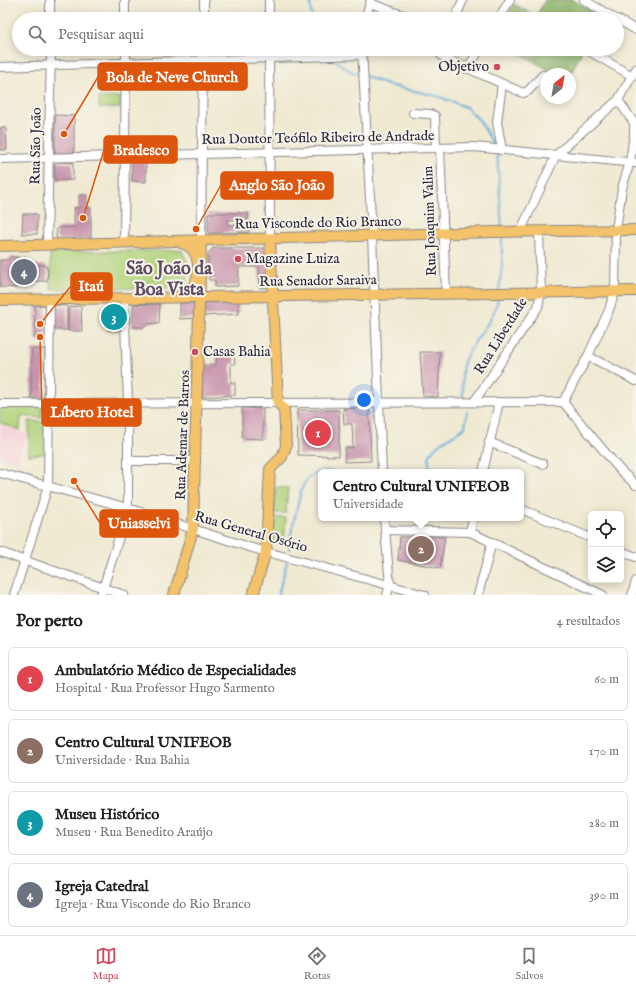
<!DOCTYPE html>
<html lang="pt">
<meta charset="utf-8">
<style>
body{margin:0;font-family:"IM FELL English",serif;background:#f2f2f2;color:#202124}
.controls{position:absolute;right:12px;bottom:12px;display:grid;overflow:hidden;border-radius:6px;box-shadow:0 2px 10px #0003}
.controls button{width:36px;height:36px;display:grid;place-items:center;padding:0;border:0;border-bottom:1px solid #e0e0e0;background:#fff;color:#202124;font:20px sans-serif}
.compass{position:absolute;left:540px;top:68px;width:36px;height:36px;border-radius:50%;background:#fff;box-shadow:0 2px 10px #0003;rotate:31deg}
.you{position:absolute;left:364px;top:400px;width:14px;height:14px;margin:-10px;border:3px solid #fff;border-radius:50%;background:#1a73e8;box-shadow:0 0 0 6px #1a73e833}
.badge{display:grid;place-items:center;width:26px;height:26px;border-radius:50%;background:#d1495b;color:#fff;font-size:13px;font-weight:700}
.pin{position:absolute;translate:-50% -50%;border:2px solid #fff;box-shadow:0 1px 4px #0006}
.popup{position:absolute;left:318px;top:469px;width:206px;height:52px;box-sizing:border-box;display:grid;place-content:center;border-radius:6px;background:#fff;filter:drop-shadow(0 1px 3px #0005);font-size:13px;white-space:nowrap;color:#757577}
.popup b{font-size:15px;color:#202124}
.popup::after{content:'';position:absolute;left:50%;top:100%;margin-left:-8px;border:8px solid transparent;border-top-color:#fff}
.list{margin:0;padding:0;list-style:none}
h2{display:flex;justify-content:space-between;align-items:center;height:52px;margin:0;padding:0 16px;font-size:17px}
h2 small{font-size:13px;font-weight:400;color:#757577}
.list li{display:grid;grid-template-columns:26px 1fr auto;gap:12px;align-items:center;box-sizing:border-box;height:64px;margin:0 8px 8px;padding:0 8px;border:1px solid #e0e0e0;border-radius:6px}
.list b{display:block;font-size:15px;white-space:nowrap}
.list p{margin:0;font-size:13px;white-space:nowrap;color:#757577}
.list em{font-size:13px;font-style:normal;color:#757577}
.icon{flex:none;width:22px;height:22px;fill:none;stroke:currentColor;stroke-width:2;stroke-linecap:round;stroke-linejoin:round}
.map{position:relative;flex:none;width:636px;height:595px;overflow:hidden}
.search{position:absolute;background:#fff;box-shadow:0 2px 10px #0003;left:12px;right:12px;top:12px;height:44px;display:flex;align-items:center;gap:10px;box-sizing:border-box;padding:0 14px;border-radius:22px;color:#757577;font-size:15px}
.sheet{height:340px;background:#fff}
nav{display:flex;justify-content:space-around;align-items:center;box-sizing:border-box;height:56px;border-top:1px solid #e0e0e0;background:#fff;font-size:11px;color:#757577}
nav a{display:grid;justify-items:center;gap:2px}
nav .on{color:#d1495b}
.map>svg:first-child{display:block}
.built{fill:#f6cfd8}
.green{fill:#b1d37b;stroke:#6a7a5b}
.forest{fill:#8cb56b;stroke:#576c53}
.lines{fill:none;stroke-linecap:round;stroke-linejoin:round}
.stream{stroke:#67acdd;stroke-width:2}
.building{fill:#c894ad}
.minor-casing{stroke:#898687;stroke-width:10}
.major-casing{stroke:#898687;stroke-width:12}
.minor{stroke:#fff;stroke-width:8}
.major{stroke:#f3c26a;stroke-width:10}
.poi-dot{fill:#d1495b;stroke:#f7f3e8;stroke-width:1.5}
.labels{text-anchor:middle;dominant-baseline:central;stroke-width:4;stroke-linejoin:round;paint-order:stroke}
.poi-label{font-size:14px;fill:#22223b;stroke:#f7f3e8;text-anchor:start}
.street-label{font-size:14px;fill:#22223b;stroke:#f7f3e8}
.district-label{font-size:18px;font-weight:bold;fill:#5c4a63;stroke:#f7f3e8}
.leader{fill:none;stroke:#de560e;stroke-width:1.5}
.callout-dot{fill:#de560e;stroke:#f7f3e8;stroke-width:1.5}
.callout{fill:#de560e;stroke:#de560e;stroke-width:1.5}
.callout-label{font-size:15px;text-anchor:middle;font-weight:bold;fill:#fff}
</style>
<div class="map">
<svg width="636" height="595" viewBox="0 0 636 595">
<rect width="100%" height="100%" fill="#f7f3e8"/>
<filter id="ink" filterUnits="userSpaceOnUse"><feTurbulence type="fractalNoise" baseFrequency=".025" numOctaves="2"/><feDisplacementMap in="SourceGraphic" scale="8" xChannelSelector="R" yChannelSelector="G"/><feConvolveMatrix kernelMatrix="1 2 1 2 8 2 1 2 1" color-interpolation-filters="sRGB"/></filter>
<filter id="wash" filterUnits="userSpaceOnUse"><feTurbulence type="fractalNoise" baseFrequency=".012" numOctaves="4" result="noise"/><feDisplacementMap in="SourceGraphic" scale="16" xChannelSelector="R" yChannelSelector="G"/><feGaussianBlur stdDeviation="0.9" result="paint"/><feColorMatrix in="noise" values="0 0 0 0 0 0 0 0 0 0 0 0 0 0 0 0 0 1.4 0 .05"/><feComposite in="paint" operator="in"/></filter>
<g filter="url(#wash)">
<rect width="100%" height="100%" fill="#f0ead3"/>
<!-- built -->
<polygon class="built" points="0,425 28,435 17,462 0,456"/>
<!-- green -->
<g class="green">
<polygon points="120,97 120,108 99,108 99,98"/>
<polygon points="182,250 189,266 187,283 180,288 51,289 50,252"/>
<polygon points="0,407 42,407 42,418 21,416 20,430 0,423"/>
<polygon points="29,421 44,422 44,454 29,455"/>
<polygon points="276,487 288,488 286,513 274,513"/>
<polygon points="274,517 286,518 284,544 271,542"/>
</g>
<!-- forest -->
<g class="forest">
<polygon points="545,0 573,0 600,16 599,19 505,19 514,4 536,16"/>
<polygon points="512,49 583,49 570,75 556,74"/>
</g>
<g class="lines">
<!-- stream -->
<g class="stream">
<polyline points="310,0 312,19"/>
<polyline points="321,49 325,54"/>
<polyline points="332,59 352,72 361,74"/>
<polyline points="365,76 388,85 437,96 466,107 480,121 495,147"/>
<polyline points="497,151 502,229"/>
<polyline points="499,290 502,266 502,235"/>
<path d="M463 396C463 385 460 373 464 362 472 339 495 323 498 297"/>
<path d="M431 472C420 446 450 440 465 427L467 412"/>
<path d="M289 549C290 536 293 524 296 512 300 498 300 478 317 473 323 471 326 470 332 472"/>
<polyline points="278,595 287,562"/>
</g>
</g>
<g id="blocks">
<!-- building -->
<g class="building">
<polygon points="55,115 74,116 74,153 55,153"/>
<polygon points="0,128 6,128 7,150 0,150"/>
<polygon points="132,161 146,161 146,182 132,181"/>
<polygon points="55,162 73,163 73,180 55,180"/>
<polygon points="79,195 87,195 87,208 91,208 91,239 60,240 56,237 57,228 74,227 74,208 79,208"/>
<polygon points="208,213 248,213 248,220 228,220 228,225 249,225 249,232 208,233"/>
<polygon points="23,214 37,214 37,234 22,234"/>
<polygon points="213,248 263,248 266,250 269,288 260,288 259,267 239,267 238,286 215,287 215,280 209,280 208,254"/>
<polygon points="11,257 19,257 19,265 45,265 48,270 47,281 18,281 18,288 0,287 0,260 8,260"/>
<polygon points="238,299 239,314 204,316 204,301"/>
<polygon points="180,303 197,303 196,318 180,319"/>
<polygon points="160,304 159,323 145,324 145,327 133,327 133,305"/>
<polygon points="35,305 46,305 45,341 35,340"/>
<polygon points="54,305 67,306 67,330 53,330"/>
<rect x="108" y="305" width="13" height="25"/>
<polygon points="81,306 82,331 68,331 69,307"/>
<polygon points="32,349 45,349 44,398 31,398"/>
<polygon points="420,352 440,352 438,397 423,396"/>
<polygon points="217,354 234,354 235,364 231,364 231,383 235,383 235,395 202,397 203,365 216,365"/>
<polygon points="242,408 263,409 263,439 242,438"/>
<polygon points="369,408 371,461 345,462 345,448 353,448 352,424 344,424 343,409"/>
<polygon points="297,410 339,410 339,456 298,455"/>
<polygon points="400,537 445,537 440,568 398,560"/>
</g>
</g>
</g>
<g filter="url(#ink)">
<use href="#blocks" fill-opacity="0" stroke="#898687" stroke-width="1"/>
<g class="lines">
<!-- minor casing -->
<g class="minor-casing">
<g id="minor">
<polyline points="50,0 50,19"/>
<polyline points="125,0 125,19"/>
<polyline points="269,0 269,19"/>
<polyline points="584,0 616,19"/>
<polyline points="370,3 413,19"/>
<polyline points="204,19 204,0"/>
<polyline points="365,19 371,0"/>
<polyline points="455,19 463,0"/>
<polyline points="498,19 510,0"/>
<polyline points="617,19 636,30"/>
<polyline points="269,49 270,239"/>
<polyline points="362,49 372,236 382,472"/>
<polyline points="442,49 441,55 445,58 523,93 528,91 543,75"/>
<polyline points="589,51 632,76"/>
<polyline points="0,67 361,55"/>
<polyline points="467,69 480,49"/>
<polyline points="502,84 497,122 502,150"/>
<polyline points="413,113 430,114 435,116 436,148"/>
<polyline points="440,148 446,293"/>
<polyline points="0,159 474,147 636,163"/>
<polyline points="520,232 556,155 618,100 636,69"/>
<polyline points="201,240 203,49"/>
<polyline points="124,242 126,49"/>
<polyline points="47,243 51,49"/>
<polyline points="588,356 636,381"/>
<polyline points="474,402 538,307 541,292 539,232"/>
<polyline points="563,402 588,356 609,310 615,291 616,230 622,188 630,162 634,134 634,123 618,100"/>
<polyline points="563,402 620,470 636,485"/>
<polyline points="0,404 563,402"/>
<polyline points="489,442 543,464"/>
<polyline points="128,461 196,461"/>
<polyline points="483,472 499,402"/>
<polyline points="0,473 128,508 249,547 425,595"/>
<polyline points="521,509 591,538"/>
<polyline points="384,518 390,585 387,595"/>
<polyline points="385,530 470,532 603,595"/>
<polyline points="470,532 473,518"/>
<polyline points="621,551 636,557"/>
<polyline points="0,552 124,595"/>
<polyline points="14,595 48,486 50,299"/>
<polyline points="101,595 128,508 128,403 124,298"/>
<polyline points="478,595 492,542"/>
<polyline points="632,595 636,581"/>
</g>
</g>
<!-- major casing -->
<g class="major-casing">
<g id="major">
<polyline points="0,246 494,232 636,230"/>
<path d="M180 296 192 289C201 274 202 248 181 243"/>
<polyline points="0,300 636,291"/>
<polyline points="174,595 193,529 201,240"/>
<polyline points="253,595 266,551 270,469 282,457 286,446 284,409 278,403 270,239"/>
</g>
</g>
<!-- minor -->
<use href="#minor" class="minor"/>
<!-- major -->
<use href="#major" class="major"/>
</g>
</g>
<!-- markers -->
<g class="poi-dot">
<circle cx="497" cy="67" r="4"/>
<circle cx="238" cy="259" r="4"/>
<circle cx="195" cy="352" r="4"/>
</g>
<g class="labels">
<!-- poi labels -->
<g class="poi-label">
<text x="489" y="67" text-anchor="end">Objetivo</text>
<text x="246" y="259">Magazine Luiza</text>
<text x="203" y="352">Casas Bahia</text>
</g>
<!-- street labels -->
<g class="street-label">
<text transform="translate(318 138) rotate(-1)">Rua Doutor Teófilo Ribeiro de Andrade</text>
<text transform="translate(36 146) rotate(-89)">Rua São João</text>
<text transform="translate(430 221) rotate(-92)">Rua Joaquim Valim</text>
<text transform="translate(318 223) rotate(-1)">Rua Visconde do Rio Branco</text>
<text transform="translate(318 281) rotate(-1)">Rua Senador Saraiva</text>
<text transform="translate(501 336) rotate(-58)">Rua Liberdade</text>
<text transform="translate(183 435) rotate(-88)">Rua Ademar de Barros</text>
<text transform="translate(251 532) rotate(16)">Rua General Osório</text>
</g>
<!-- district labels -->
<g class="district-label">
<text x="169" y="269">São João da<tspan x="169" dy="21">Boa Vista</tspan></text>
</g>
</g>
<!-- callouts -->
<path class="leader" d="M64 134L98 77M83 218L104 150M196 229L221 185M40 324L71 286M40 337L42 412M74 481L100 523"/>
<g class="callout-dot">
<circle cx="64" cy="134" r="4"/>
<circle cx="83" cy="218" r="4"/>
<circle cx="196" cy="229" r="4"/>
<circle cx="40" cy="324" r="4"/>
<circle cx="40" cy="337" r="4"/>
<circle cx="74" cy="481" r="4"/>
</g>
<g class="callout">
<rect x="98" y="63" width="149" height="27" rx="4"/>
<rect x="104" y="136" width="73" height="27" rx="4"/>
<rect x="221" y="172" width="112" height="27" rx="4"/>
<rect x="71" y="273" width="41" height="27" rx="4"/>
<rect x="42" y="399" width="99" height="27" rx="4"/>
<rect x="100" y="510" width="78" height="27" rx="4"/>
</g>
<g class="callout-label">
<text x="172" y="82">Bola de Neve Church</text>
<text x="141" y="155">Bradesco</text>
<text x="277" y="190">Anglo São João</text>
<text x="91" y="291">Itaú</text>
<text x="92" y="417">Líbero Hotel</text>
<text x="139" y="528">Uniasselvi</text>
</g>
</svg>
<div class="controls">
<button><svg class="icon" aria-label="locate" viewBox="0 0 24 24"><circle cx="12" cy="12" r="6"/><path d="M12 2v4M12 18v4M2 12h4M18 12h4"/></svg></button>
<button><svg class="icon" aria-label="layers" viewBox="0 0 24 24"><path d="M12 4l9 5-9 5-9-5zM3 14l9 5 9-5"/></svg></button>
</div>
<svg class="compass" viewBox="-18 -18 36 36"><path d="M0-13l5 13h-10z" fill="#e53935"/><path d="M0 13l5-13h-10z" fill="#757577"/></svg>
<div class="you"></div>
<div class="pin badge" style="left:318px;top:433px;background:#e0444e">1</div>
<div class="pin badge" style="left:421px;top:549px;background:#8d6e63">2</div>
<div class="popup"><b>Centro Cultural UNIFEOB</b>Universidade</div>
<div class="pin badge" style="left:114px;top:317px;background:#0f9aa8">3</div>
<div class="pin badge" style="left:24px;top:272px;background:#6b7280">4</div>
<div class="search"><svg class="icon" aria-label="search" viewBox="0 0 24 24"><circle cx="10" cy="10" r="6"/><path d="M15 15l6 6"/></svg>Pesquisar aqui</div>
</div>
<section class="sheet">
<h2>Por perto<small>4 resultados</small></h2>
<ul class="list">
<li><span class="badge" style="background:#e0444e">1</span><div><b>Ambulatório Médico de Especialidades</b><p>Hospital · Rua Professor Hugo Sarmento</p></div><em>60 m</em></li>
<li><span class="badge" style="background:#8d6e63">2</span><div><b>Centro Cultural UNIFEOB</b><p>Universidade · Rua Bahia</p></div><em>170 m</em></li>
<li><span class="badge" style="background:#0f9aa8">3</span><div><b>Museu Histórico</b><p>Museu · Rua Benedito Araújo</p></div><em>280 m</em></li>
<li><span class="badge" style="background:#6b7280">4</span><div><b>Igreja Catedral</b><p>Igreja · Rua Visconde do Rio Branco</p></div><em>390 m</em></li>
</ul>
</section>
<nav>
<a class="on"><svg class="icon" aria-label="map" viewBox="0 0 24 24"><path d="M3 6l6-2 6 2 6-2v14l-6 2-6-2-6 2zM9 4v14M15 6v14"/></svg>Mapa</a>
<a><svg class="icon" aria-label="directions" viewBox="0 0 24 24"><path d="M12 3l9 9-9 9-9-9zM9 14v-3h6M13 9l2 2-2 2"/></svg>Rotas</a>
<a><svg class="icon" aria-label="saved" viewBox="0 0 24 24"><path d="M7 4h10v16l-5-4-5 4z"/></svg>Salvos</a>
</nav>
